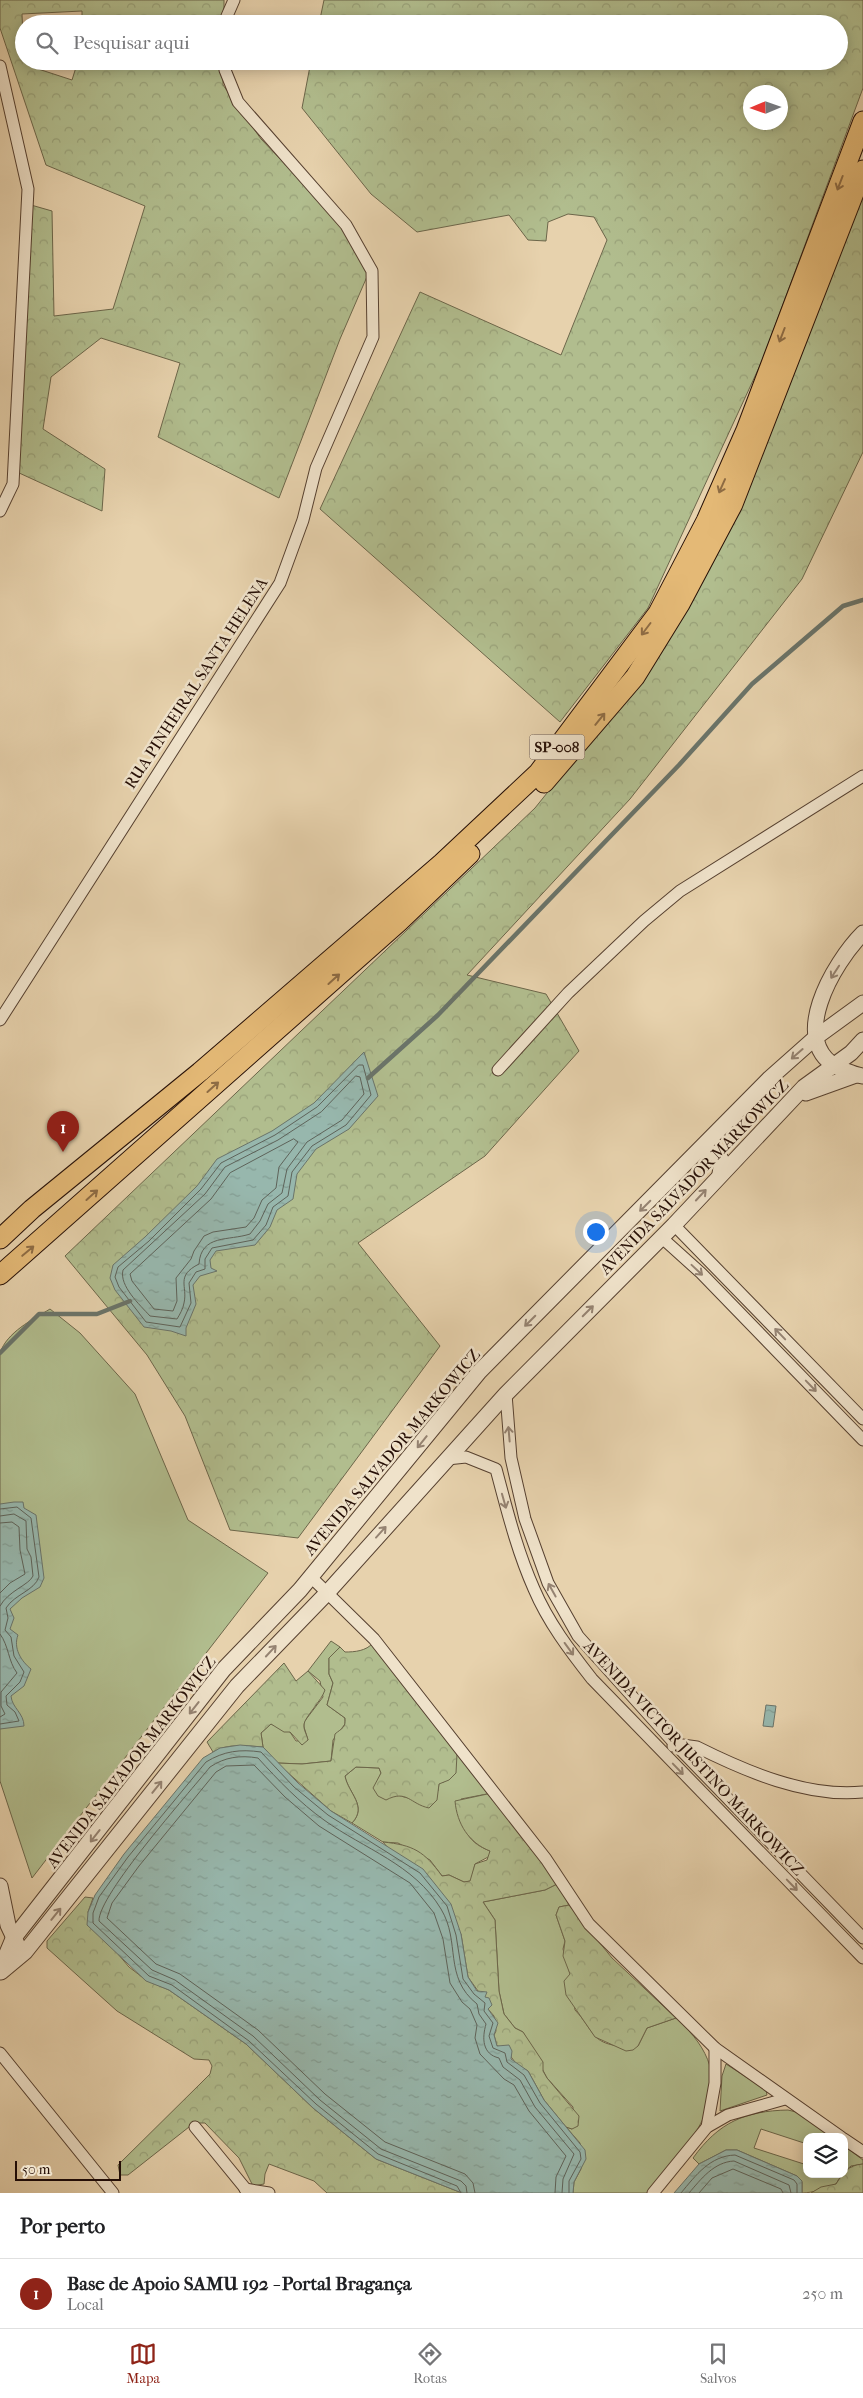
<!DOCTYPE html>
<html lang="pt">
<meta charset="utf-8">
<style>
body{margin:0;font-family:"IM FELL French Canon",serif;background:#f2f2f2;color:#202124}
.controls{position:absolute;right:15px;bottom:15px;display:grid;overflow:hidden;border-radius:10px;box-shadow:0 2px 12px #0003}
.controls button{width:45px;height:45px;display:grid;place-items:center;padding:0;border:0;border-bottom:1px solid #e0e0e0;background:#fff;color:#202124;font:25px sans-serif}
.compass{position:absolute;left:743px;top:85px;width:45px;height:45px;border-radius:50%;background:#fff;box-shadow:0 2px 12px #0003;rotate:268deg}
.scale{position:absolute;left:15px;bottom:12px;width:106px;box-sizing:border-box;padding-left:5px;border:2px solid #260f06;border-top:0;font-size:14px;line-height:18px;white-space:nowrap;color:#260f06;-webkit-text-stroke:4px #efe2ca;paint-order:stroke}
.you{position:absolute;left:595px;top:1231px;width:18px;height:18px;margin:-12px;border:4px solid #fff;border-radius:50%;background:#1a73e8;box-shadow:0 0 0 8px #1a73e833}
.badge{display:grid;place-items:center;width:32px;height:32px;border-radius:50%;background:#8f2418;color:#fff;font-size:16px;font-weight:700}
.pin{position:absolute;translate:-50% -41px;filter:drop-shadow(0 1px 2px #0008)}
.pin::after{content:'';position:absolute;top:26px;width:18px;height:15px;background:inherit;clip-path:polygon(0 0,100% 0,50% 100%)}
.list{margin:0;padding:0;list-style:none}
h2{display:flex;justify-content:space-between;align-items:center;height:65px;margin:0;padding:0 20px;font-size:21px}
h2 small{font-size:16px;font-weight:400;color:#757577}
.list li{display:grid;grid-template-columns:32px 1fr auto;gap:15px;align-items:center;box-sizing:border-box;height:70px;padding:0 20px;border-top:1px solid #e0e0e0}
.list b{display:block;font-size:19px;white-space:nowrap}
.list p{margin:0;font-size:16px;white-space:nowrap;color:#757577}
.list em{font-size:16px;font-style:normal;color:#757577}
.icon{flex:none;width:28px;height:28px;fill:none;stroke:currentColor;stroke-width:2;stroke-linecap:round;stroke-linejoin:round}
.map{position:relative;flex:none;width:863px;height:2193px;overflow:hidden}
.search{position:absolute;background:#fff;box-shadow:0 2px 12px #0003;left:15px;right:15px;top:15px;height:55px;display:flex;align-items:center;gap:12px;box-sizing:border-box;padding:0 18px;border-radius:28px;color:#757577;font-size:19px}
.sheet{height:135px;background:#fff}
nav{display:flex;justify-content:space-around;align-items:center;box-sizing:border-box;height:70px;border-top:1px solid #e0e0e0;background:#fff;font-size:14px;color:#757577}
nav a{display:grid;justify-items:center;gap:2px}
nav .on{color:#8f2418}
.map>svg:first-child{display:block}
.grass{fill:#b1bd8e;stroke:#6c664a}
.forest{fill:url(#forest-crowns);stroke:#6c664a;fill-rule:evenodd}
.water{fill:url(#water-ripples);stroke:#6a746a}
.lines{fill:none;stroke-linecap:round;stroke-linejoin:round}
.shore{stroke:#5e635a;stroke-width:1}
.stream{stroke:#6a746a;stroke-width:4.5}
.minor-casing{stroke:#564030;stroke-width:13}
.tertiary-casing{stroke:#564030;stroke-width:17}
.primary-casing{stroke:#260f06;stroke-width:21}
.minor{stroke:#efe2ca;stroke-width:11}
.tertiary{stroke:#efe2ca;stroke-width:15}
.primary{stroke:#e4b976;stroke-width:19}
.oneway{stroke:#8e6c44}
.oneway2{stroke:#958372}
.labels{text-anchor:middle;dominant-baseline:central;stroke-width:5;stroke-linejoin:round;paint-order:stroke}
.shield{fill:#efe2ca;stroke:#624e41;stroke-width:1}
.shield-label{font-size:15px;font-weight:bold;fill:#260f06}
.street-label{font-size:16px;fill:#260f06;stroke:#efe2ca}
</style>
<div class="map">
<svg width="863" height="2193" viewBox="0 0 863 2193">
<defs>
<pattern id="forest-crowns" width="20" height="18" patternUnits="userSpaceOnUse" patternTransform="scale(1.25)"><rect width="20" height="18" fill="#b1bd8e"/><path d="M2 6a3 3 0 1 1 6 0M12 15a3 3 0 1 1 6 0" fill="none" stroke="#98a179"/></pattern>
<pattern id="water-ripples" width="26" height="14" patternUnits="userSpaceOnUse" patternTransform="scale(1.25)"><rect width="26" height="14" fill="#97b7ad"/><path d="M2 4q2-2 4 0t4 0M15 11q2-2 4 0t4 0" fill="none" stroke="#829c93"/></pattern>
</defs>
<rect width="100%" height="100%" fill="#e7d2ad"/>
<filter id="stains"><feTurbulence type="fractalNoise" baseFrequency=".004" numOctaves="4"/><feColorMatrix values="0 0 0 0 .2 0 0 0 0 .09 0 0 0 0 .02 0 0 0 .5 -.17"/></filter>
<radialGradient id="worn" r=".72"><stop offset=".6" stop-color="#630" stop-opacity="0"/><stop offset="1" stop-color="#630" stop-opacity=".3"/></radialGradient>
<!-- grass -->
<g class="grass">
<path d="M50 1309 80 1333 135 1394 188 1520 268 1573 32 1878 0 1781V1353C7 1332 32 1320 50 1309Z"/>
<polygon points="331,1641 340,1647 329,1658 329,1674 333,1683 327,1705 345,1718 345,1724 333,1740 331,1761 302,1764 277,1763 263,1747 261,1733 271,1724 290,1732 296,1741 308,1740 304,1727 304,1722 323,1697 320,1681 308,1671"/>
<path d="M457 1754 492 1793 461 1799C465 1826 462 1840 490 1851V1856L475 1864 471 1881 464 1882 449 1875 442 1876 430 1860 398 1843 383 1842 352 1823C368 1806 348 1793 345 1776L356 1767 379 1768 381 1773 378 1780C404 1801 407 1802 438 1791L439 1783 444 1782Z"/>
<path d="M557 1884 569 1905 559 1907 556 1915 565 1941 563 1949 570 1974 575 2010C583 2018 587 2026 594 2035 604 2047 624 2047 638 2046L647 2028 676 2018C750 2084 695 2134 650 2193H573L574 2182 581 2169 580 2143 566 2127 572 2129 573 2107 547 2078 523 2032 515 2028 504 2014 499 1991 495 1920 483 1902 545 1890Z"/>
<polygon points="726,2064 766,2090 767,2095 720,2111 722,2076"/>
<path d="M788 2110 800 2113 832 2137H807V2144L761 2129 754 2148 807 2165V2174H842L836 2184C826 2188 813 2193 802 2193V2182L797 2176 737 2150H726L699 2164 693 2158C719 2122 745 2111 788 2110Z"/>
<polygon points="844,2146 863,2160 863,2164 851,2166 844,2172"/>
</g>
<!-- forest -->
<g class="forest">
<polygon points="0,0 224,0 224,24 82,24 82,11 22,14 24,61 28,61 29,66 72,80 78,61 223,61 223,85 261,139 344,226 369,272 340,339 279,498 158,437 180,363 101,338 51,377 43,429 105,469 102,511 17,472 31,205 52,211 54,316 113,309 145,206 46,165 0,28"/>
<path d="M324 0H863V88L762 361 648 608 560 722 320 509 420 292 561 355 607 240 594 217 568 214 548 222 546 241 528 240 509 215 417 232 371 194 302 108 311 61H839V24H319ZM750 92H780V122H750Z"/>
<polygon points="863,196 863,452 802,579 630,799 467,975 546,994 579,1051 485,1156 358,1243 440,1346 298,1538 230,1530 185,1416 147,1355 65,1256 535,808 620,702 759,459"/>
<path d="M373 1643 457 1754 456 1773 449 1780 439 1784 437 1800 429 1808C410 1804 407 1789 386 1800L378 1796 373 1788 381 1773 379 1768 356 1767 345 1776C348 1793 368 1806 352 1823L331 1811 277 1763 302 1764 331 1761 335 1734C342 1728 346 1728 345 1718L327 1705 333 1683 329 1674V1658L340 1647 345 1652C355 1652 366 1651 373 1643Z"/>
<path d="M284 1663 296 1681 308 1671 325 1690C322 1700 305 1717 304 1724 303 1729 307 1735 308 1740L302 1745 290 1732H284L271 1724 261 1733 263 1747C246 1746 228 1743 213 1752L207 1742Z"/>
<path d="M492 1793 557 1884 545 1890 483 1902 495 1920 499 1991 504 2014 515 2028 523 2032 543 2062V2071L547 2078 579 2116 578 2126 572 2129 566 2127 544 2100 528 2071 517 2065 504 2047 497 2046 494 2035 496 2031 494 2016 488 2009 485 1997 478 1991 468 1977 461 1934 383 1842C413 1845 424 1851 442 1876L449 1875 464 1882 470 1881 475 1864 487 1860 490 1851C469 1843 457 1824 455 1801Z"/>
<polygon points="85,1897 93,1898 88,1912 96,1933 108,1942 129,1967 146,1980 169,1990 246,2044 313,2108 376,2159 462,2193 327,2193 314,2181 269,2164 265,2174 264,2184 253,2186 239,2158 205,2123 198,2123 189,2127 128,2175 120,2175 118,2165 201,2083 210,2074 212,2066 209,2060 194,2059 117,2011 47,1948 47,1941"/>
<polygon points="569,1905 612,1958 676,2018 647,2028 638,2046 633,2050 626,2051 595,2037 566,1995 564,1981 570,1974 563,1956 565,1941 556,1915 559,1907"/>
<path d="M863 2164V2193H811L821 2187 836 2184C843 2173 848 2165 863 2164Z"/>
</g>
<!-- water -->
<g class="water">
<polygon points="364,1052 378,1096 349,1129 316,1149 297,1174 293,1199 277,1210 270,1227 255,1245 216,1251 210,1260 211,1268 217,1271 200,1276 193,1285 196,1304 186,1328 186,1336 171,1331 144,1327 115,1290 110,1278 113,1265 145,1237 197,1186 217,1159 272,1131 314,1103"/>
<path d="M14 1502H23L24 1508 36 1515 44 1578 40 1587 22 1598 10 1609 14 1618 10 1629 18 1635C13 1648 21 1661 31 1669L24 1686 11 1696C12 1708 24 1713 24 1726L0 1729V1504Z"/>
<polygon points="766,1705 776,1706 773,1727 763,1726"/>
<polygon points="240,1745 263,1747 298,1783 331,1811 423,1869 451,1904 461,1934 468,1977 477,1991 487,1992 485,1997 489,1998 492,2005 488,2009 498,2023 494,2035 497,2046 509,2045 512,2051 511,2059 528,2071 544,2100 585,2150 586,2159 574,2182 573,2193 462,2193 376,2159 313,2108 246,2044 169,1990 146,1981 87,1925 88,1912 95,1895 124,1854 203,1758 220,1748"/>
<polygon points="726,2150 737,2150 797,2176 802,2181 802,2193 674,2193 699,2164"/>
</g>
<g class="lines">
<!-- shore -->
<g class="shore">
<polygon points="359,1065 363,1065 371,1095 346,1125 312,1146 292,1172 288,1196 273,1207 266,1225 253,1240 212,1248 205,1259 205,1269 196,1272 189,1283 191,1303 180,1327 146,1322 119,1287 115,1277 118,1267 149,1241 201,1189 221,1163 275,1135 317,1107"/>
<path d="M356 1076 360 1077 364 1094 342 1120 307 1142 287 1169 282 1193 268 1204 260 1221 250 1234C229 1241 201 1234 199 1264 175 1276 188 1286 184 1303 183 1309 180 1314 177 1319L150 1316C140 1305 119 1286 123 1270L205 1194 225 1167 278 1140 321 1112Z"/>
<polygon points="294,1139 298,1142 279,1167 276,1188 262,1200 254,1218 246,1227 213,1232 204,1236 194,1251 191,1259 176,1278 177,1301 173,1311 154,1309 132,1281 130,1274 211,1199 230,1173"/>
<path d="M0 1509 17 1507 31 1518 39 1577C34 1591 15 1594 6 1608L8 1618 5 1630 11 1637 14 1656 24 1672 20 1682 6 1696 7 1705 15 1712 19 1721 0 1724"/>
<path d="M0 1516 14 1514 26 1521 27 1549 31 1557 33 1576C29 1585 8 1591 0 1606"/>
<polyline points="0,1523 12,1522 19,1527 20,1550 25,1574 10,1583 0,1593"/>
<path d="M0 1634C9 1646 8 1661 17 1673L1 1692V1706L5 1714 0 1717"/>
<path d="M461 2193 457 2186 378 2154 316 2104 249 2041 172 1985 149 1976 93 1923V1913L99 1897 128 1857 206 1762C224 1751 240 1749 261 1752L294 1787 328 1815 420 1873 447 1906 456 1935 463 1979 474 1994 485 2003 484 2011 493 2023 489 2036 493 2048 505 2053 507 2062 524 2075 540 2103 580 2152 581 2159 569 2181V2193"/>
<path d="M467 2193 466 2186 461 2181 381 2149 320 2100 253 2036 175 1980 152 1970 99 1921C98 1895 189 1793 210 1767 225 1757 240 1755 258 1758 278 1780 300 1803 324 1820 364 1849 414 1864 441 1909 461 1942 443 1977 477 2004L479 2014 486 2024C482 2038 482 2054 499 2058L503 2067 520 2080 535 2107 574 2154 563 2179 562 2193"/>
<polyline points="475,2193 473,2183 465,2174 385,2142 325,2094 258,2030 180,1974 156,1964 107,1918 112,1903 139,1866 216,1772 226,1766 254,1765 285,1797 319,1826 410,1883 434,1913 443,1939 450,1983 462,2002 470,2009 477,2025 475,2038 480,2054 504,2079 514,2085 529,2111 566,2156 556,2177 555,2193"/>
<path d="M681 2193C696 2175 710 2156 735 2155L794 2180 797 2184V2193"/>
<path d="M689 2193C701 2179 714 2162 734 2161L789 2185 791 2193"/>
<polyline points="699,2193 712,2178 733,2169 781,2189 783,2193"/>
</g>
<!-- stream -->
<g class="stream">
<polyline points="368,1078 438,1015 679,765 752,684 843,606 863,600"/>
<polyline points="0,1353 39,1314 97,1314 130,1301"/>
</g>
<!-- minor casing -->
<g class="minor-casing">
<g id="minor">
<polyline points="227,24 227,16 234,0"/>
<polyline points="0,66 28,189 13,484 0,511"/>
<polyline points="0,1020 280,583 303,520 316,468 373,337 372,271 346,225 238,102 225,70 225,61"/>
<polyline points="498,1070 568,993 644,921 680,891 863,776"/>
<polyline points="674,1225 863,1419"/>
<polyline points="661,1237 701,1273 863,1440"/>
<polyline points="506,1394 511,1458 525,1519 548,1583 578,1636 675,1744 863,1938"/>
<path d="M447 1459 466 1457 496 1469C507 1510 517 1551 534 1589 548 1622 570 1651 592 1679L863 1958"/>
<polyline points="311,1577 374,1639 546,1859 589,1924 715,2048 841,2137"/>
<path d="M673 1746 675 1744 697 1747C745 1771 807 1798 863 1792"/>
<polyline points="0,2053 113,2193"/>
<polyline points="195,2127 249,2193"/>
<polyline points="707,2127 715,2083 715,2048"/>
<polyline points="844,2139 863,2152"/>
<polyline points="245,2189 269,2193"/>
<polyline points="653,2193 707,2127 728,2115 785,2099"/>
</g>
</g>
<!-- tertiary casing -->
<g class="tertiary-casing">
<g id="tertiary">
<path d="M863 933C834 962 785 1044 841 1069 849 1072 855 1075 863 1076"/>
<polyline points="806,1093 856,1075"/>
<polyline points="699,1151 708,1151 719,1156 722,1161 720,1174"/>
<polyline points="0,1886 8,1925 17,1944"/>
<polyline points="0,1970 13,1939 224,1669 300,1590 479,1372 770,1078 815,1038 863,1003"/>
<polyline points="1,1972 25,1952 237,1686 327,1593 506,1394 674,1225 804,1087 851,1053 863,1040"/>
</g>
</g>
<!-- primary casing -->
<g class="primary-casing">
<g id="primary">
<polyline points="544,783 635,677 680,604 733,504 863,170"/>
<polyline points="0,1239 32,1209 200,1072 442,863 538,773 658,613 706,521 746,430 863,121"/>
<polyline points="0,1275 399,922 470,854"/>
</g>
</g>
<!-- minor -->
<use href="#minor" class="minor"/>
<!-- tertiary -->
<use href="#tertiary" class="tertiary"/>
<!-- primary -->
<use href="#primary" class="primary"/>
</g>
<!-- one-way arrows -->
<defs><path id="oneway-shaft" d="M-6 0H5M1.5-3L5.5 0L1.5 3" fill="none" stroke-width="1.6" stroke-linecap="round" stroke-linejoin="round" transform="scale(1.25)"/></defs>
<g class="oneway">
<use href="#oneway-shaft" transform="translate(840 183) rotate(111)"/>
<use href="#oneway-shaft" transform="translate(782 335) rotate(111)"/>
<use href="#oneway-shaft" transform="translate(722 486) rotate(114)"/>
<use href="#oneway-shaft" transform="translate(646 629) rotate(127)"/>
<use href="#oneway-shaft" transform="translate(600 719) rotate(-51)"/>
<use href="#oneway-shaft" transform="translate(334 979) rotate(-42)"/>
<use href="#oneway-shaft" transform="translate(213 1087) rotate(-42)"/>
<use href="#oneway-shaft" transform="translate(92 1195) rotate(-42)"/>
<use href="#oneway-shaft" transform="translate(28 1251) rotate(-40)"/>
</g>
<g class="oneway2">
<use href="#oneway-shaft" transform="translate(835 972) rotate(123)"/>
<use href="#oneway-shaft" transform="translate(797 1054) rotate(139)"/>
<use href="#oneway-shaft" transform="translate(701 1195) rotate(-47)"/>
<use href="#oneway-shaft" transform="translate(645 1206) rotate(135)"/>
<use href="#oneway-shaft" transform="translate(697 1270) rotate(43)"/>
<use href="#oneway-shaft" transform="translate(588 1311) rotate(-45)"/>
<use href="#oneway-shaft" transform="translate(530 1321) rotate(135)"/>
<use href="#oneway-shaft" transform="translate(780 1334) rotate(-134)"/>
<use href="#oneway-shaft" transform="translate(811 1386) rotate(46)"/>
<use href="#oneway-shaft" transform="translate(509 1434) rotate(-95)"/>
<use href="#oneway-shaft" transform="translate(422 1442) rotate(129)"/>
<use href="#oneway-shaft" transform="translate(504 1501) rotate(74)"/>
<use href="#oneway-shaft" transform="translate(381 1532) rotate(-48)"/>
<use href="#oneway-shaft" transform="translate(552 1590) rotate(-119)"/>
<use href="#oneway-shaft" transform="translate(569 1649) rotate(54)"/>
<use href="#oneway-shaft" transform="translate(271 1651) rotate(-47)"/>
<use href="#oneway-shaft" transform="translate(194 1708) rotate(128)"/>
<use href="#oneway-shaft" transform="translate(678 1769) rotate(46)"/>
<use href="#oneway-shaft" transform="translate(157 1787) rotate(-51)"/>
<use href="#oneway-shaft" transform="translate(95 1836) rotate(128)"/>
<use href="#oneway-shaft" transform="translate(792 1885) rotate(46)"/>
<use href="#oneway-shaft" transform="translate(56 1914) rotate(-51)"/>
</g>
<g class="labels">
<!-- shield labels -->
<rect class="shield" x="529.5" y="734.5" width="55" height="25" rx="4"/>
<g class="shield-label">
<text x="557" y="747">SP-008</text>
</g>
<!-- street labels -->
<g class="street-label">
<text transform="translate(196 683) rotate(-57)">RUA PINHEIRAL SANTA HELENA</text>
<text transform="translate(694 1177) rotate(-46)">AVENIDA SALVADOR MARKOWICZ</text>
<text transform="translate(392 1452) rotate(-50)">AVENIDA SALVADOR MARKOWICZ</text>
<text transform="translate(694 1758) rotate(47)">AVENIDA VICTOR JUSTINO MARKOWICZ</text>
<text transform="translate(131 1762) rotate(-52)">AVENIDA SALVADOR MARKOWICZ</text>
</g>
</g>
<rect width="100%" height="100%" filter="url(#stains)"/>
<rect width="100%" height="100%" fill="url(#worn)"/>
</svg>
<div class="controls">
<button><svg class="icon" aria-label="layers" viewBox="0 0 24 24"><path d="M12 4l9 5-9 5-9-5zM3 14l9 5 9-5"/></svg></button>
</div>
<svg class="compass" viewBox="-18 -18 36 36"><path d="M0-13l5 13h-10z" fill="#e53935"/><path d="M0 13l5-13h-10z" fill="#757577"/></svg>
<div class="scale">50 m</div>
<div class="you"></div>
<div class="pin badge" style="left:63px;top:1152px">1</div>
<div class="search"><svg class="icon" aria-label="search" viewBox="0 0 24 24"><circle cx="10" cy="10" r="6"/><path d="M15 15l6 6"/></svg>Pesquisar aqui</div>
</div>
<section class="sheet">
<h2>Por perto<small></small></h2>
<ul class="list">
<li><span class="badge">1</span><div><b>Base de Apoio SAMU 192 - Portal Bragança</b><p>Local</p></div><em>250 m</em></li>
</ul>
</section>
<nav>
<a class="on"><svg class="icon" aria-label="map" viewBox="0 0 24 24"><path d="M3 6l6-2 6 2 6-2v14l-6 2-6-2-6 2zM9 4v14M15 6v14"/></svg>Mapa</a>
<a><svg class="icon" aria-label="directions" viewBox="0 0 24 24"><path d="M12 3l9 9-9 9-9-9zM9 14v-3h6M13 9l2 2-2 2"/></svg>Rotas</a>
<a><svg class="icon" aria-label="saved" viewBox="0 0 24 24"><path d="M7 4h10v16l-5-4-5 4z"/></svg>Salvos</a>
</nav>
